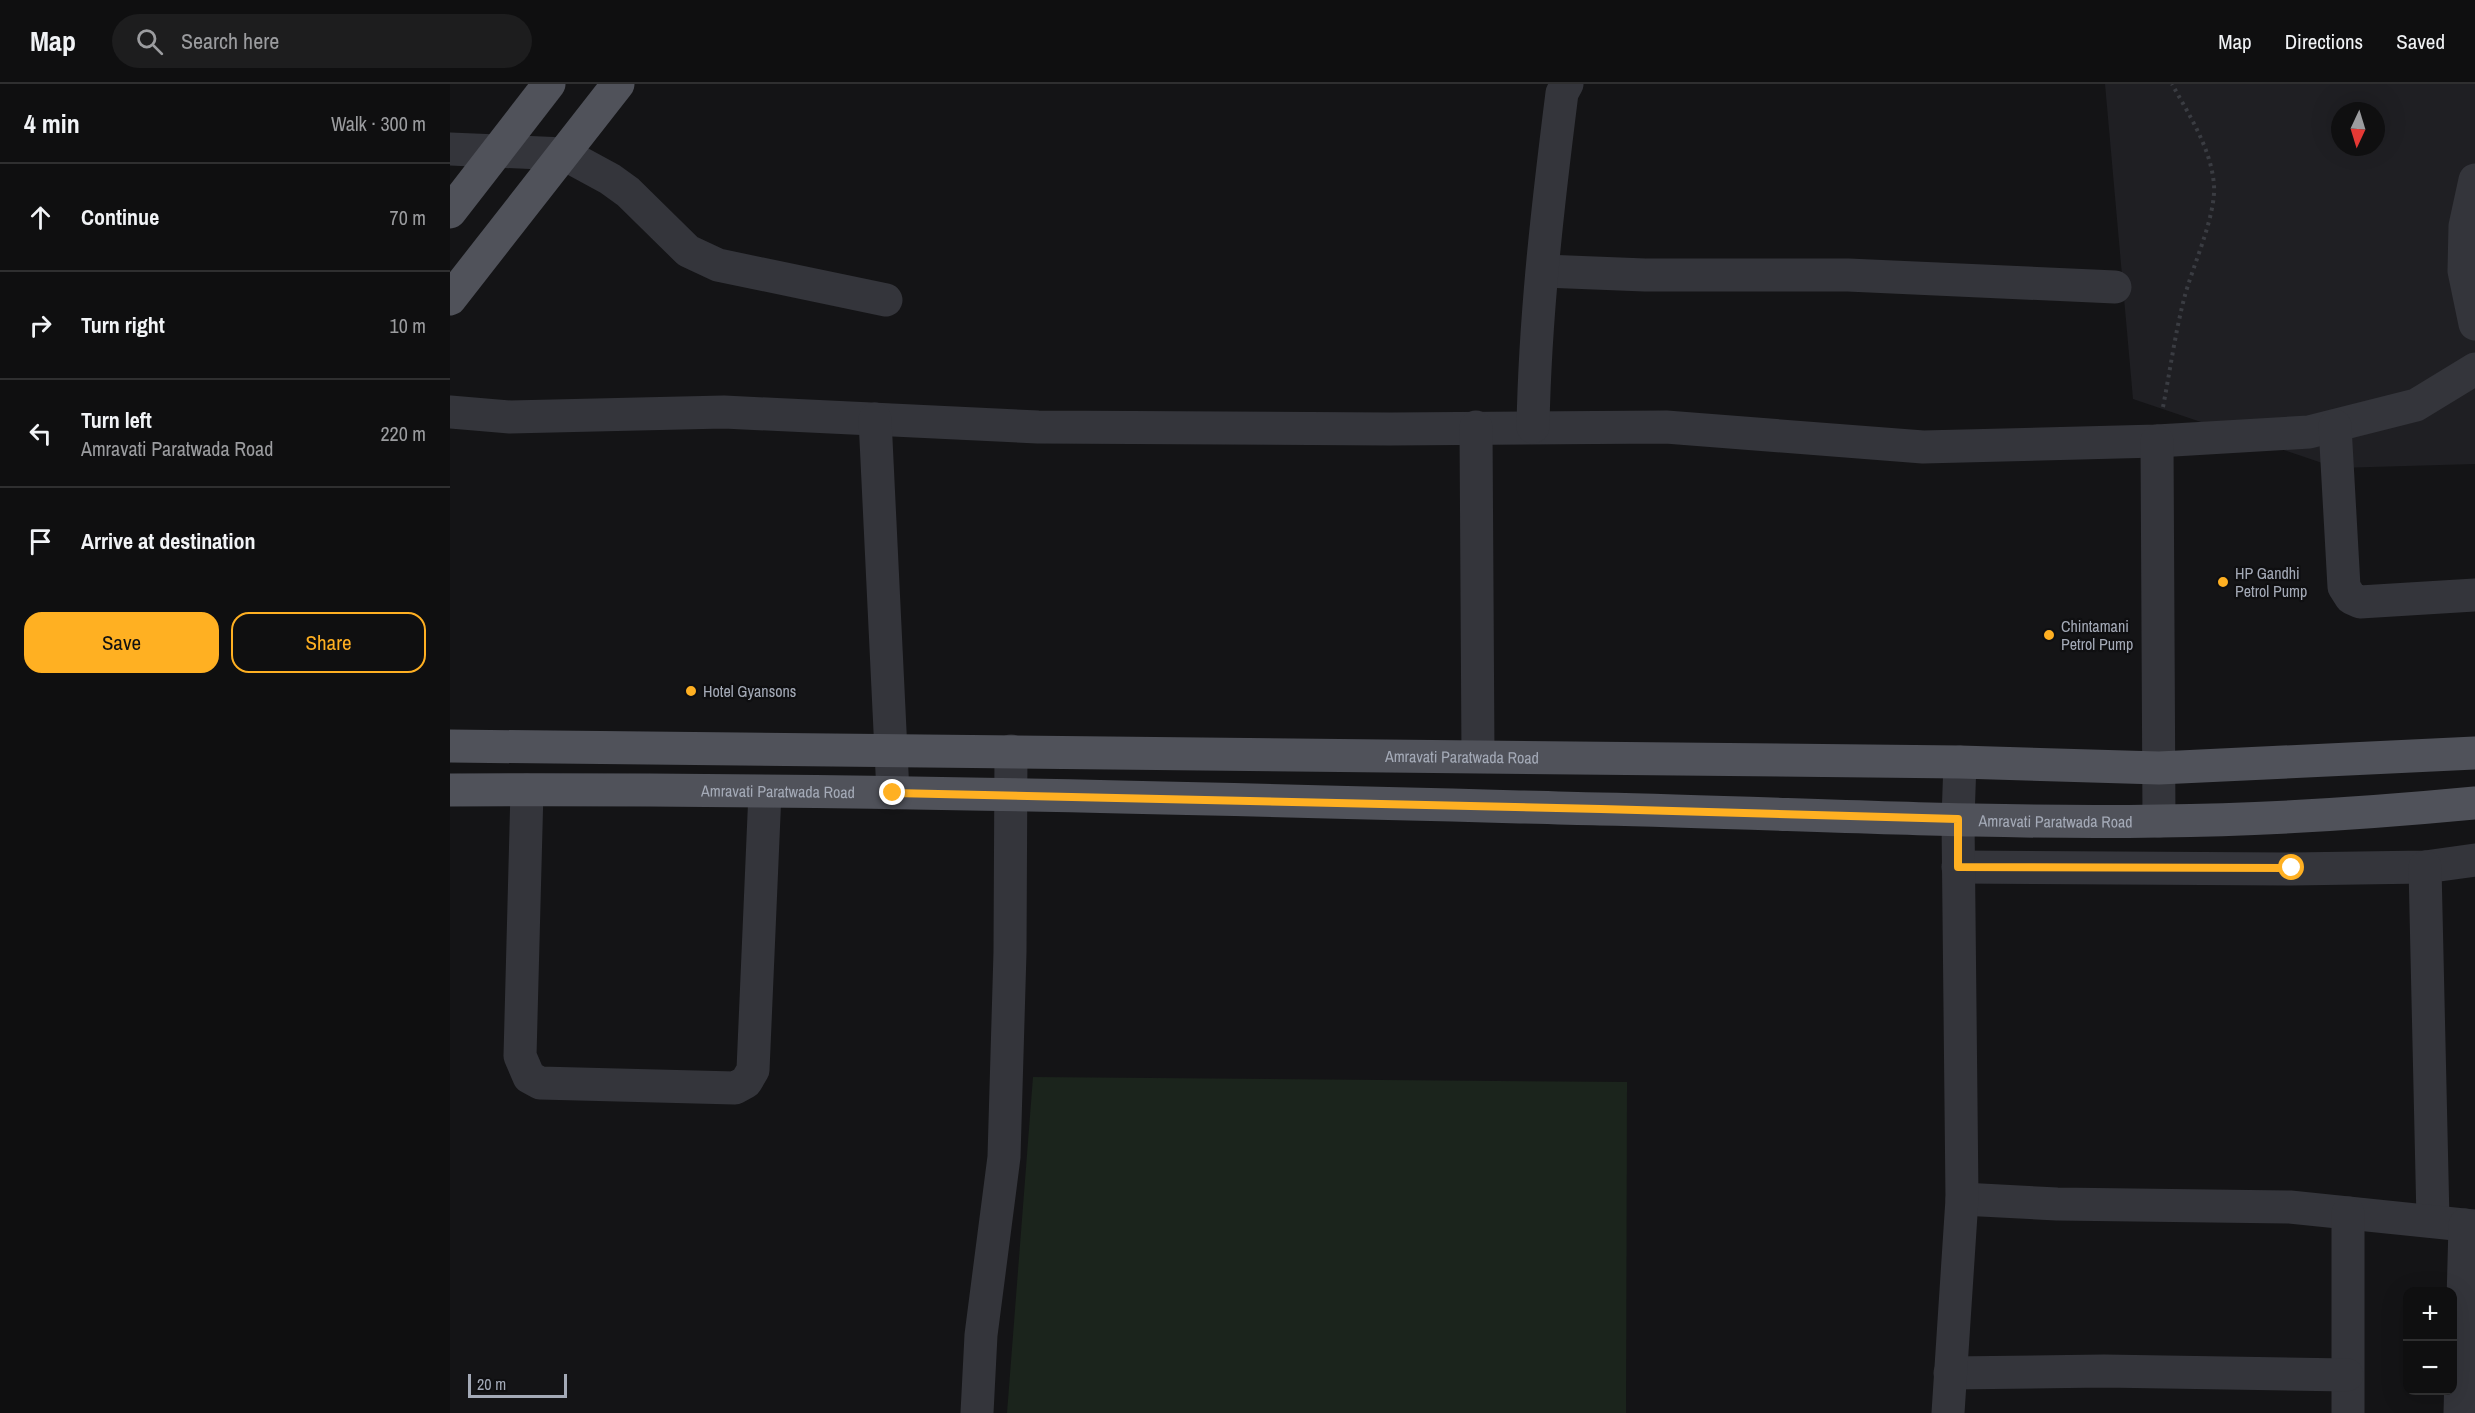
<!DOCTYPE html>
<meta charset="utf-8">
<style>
body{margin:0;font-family:"Archivo Narrow",sans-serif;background:#1d1d1e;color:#f1f3f6}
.controls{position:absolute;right:18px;bottom:18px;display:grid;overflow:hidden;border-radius:12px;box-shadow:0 6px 24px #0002}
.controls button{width:54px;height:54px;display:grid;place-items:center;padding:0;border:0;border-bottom:2px solid #2f2f30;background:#0f0f10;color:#f1f3f6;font:30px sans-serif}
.compass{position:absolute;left:1881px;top:18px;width:54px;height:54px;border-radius:50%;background:#0f0f10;box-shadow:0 6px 24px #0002;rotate:184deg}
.scale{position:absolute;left:18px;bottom:15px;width:99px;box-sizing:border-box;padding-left:6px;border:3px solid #a4aab7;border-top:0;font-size:16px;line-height:21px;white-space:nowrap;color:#a4aab7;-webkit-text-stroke:4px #0f0f11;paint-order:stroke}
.stop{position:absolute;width:18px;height:18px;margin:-14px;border:4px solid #ffb022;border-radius:50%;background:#fff}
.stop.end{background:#ffb022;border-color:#fff;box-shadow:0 2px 6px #0008}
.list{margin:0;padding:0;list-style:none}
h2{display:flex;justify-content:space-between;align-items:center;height:78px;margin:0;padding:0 24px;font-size:26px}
h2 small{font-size:20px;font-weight:400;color:#9b9c9f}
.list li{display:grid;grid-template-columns:39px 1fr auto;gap:18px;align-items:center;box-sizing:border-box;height:108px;padding:0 24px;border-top:2px solid #2f2f30}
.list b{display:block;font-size:22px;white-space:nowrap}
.list p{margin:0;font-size:20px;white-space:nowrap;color:#9b9c9f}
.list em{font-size:20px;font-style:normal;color:#9b9c9f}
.actions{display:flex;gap:12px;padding:18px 24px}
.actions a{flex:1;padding:14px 0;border:2px solid #ffb022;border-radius:18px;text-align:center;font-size:21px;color:#ffb022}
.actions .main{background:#ffb022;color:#111}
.icon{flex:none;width:33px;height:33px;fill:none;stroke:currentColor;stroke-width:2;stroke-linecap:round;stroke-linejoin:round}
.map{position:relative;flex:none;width:2025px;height:1329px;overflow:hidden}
header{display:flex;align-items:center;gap:36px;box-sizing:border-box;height:84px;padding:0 30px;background:#0f0f10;border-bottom:2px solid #2f2f30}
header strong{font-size:28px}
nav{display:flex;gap:33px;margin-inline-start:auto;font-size:21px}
.search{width:420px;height:54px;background:#1d1d1e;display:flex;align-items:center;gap:15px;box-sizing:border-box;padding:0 21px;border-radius:33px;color:#9b9c9f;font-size:22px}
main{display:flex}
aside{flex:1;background:#0f0f10}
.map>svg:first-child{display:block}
.built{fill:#1f1f23;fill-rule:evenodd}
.green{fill:#1b241c}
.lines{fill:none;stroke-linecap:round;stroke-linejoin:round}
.path{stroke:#3a3c42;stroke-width:4;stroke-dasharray:3 4.5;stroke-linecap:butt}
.minor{stroke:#34353b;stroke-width:33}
.major{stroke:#50525a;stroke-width:33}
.route{stroke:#ffb022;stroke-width:8}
.poi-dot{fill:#ffb022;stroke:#0f0f11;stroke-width:2}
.labels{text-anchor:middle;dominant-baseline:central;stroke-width:4.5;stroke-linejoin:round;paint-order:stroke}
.poi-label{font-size:16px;fill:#a4aab7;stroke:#0f0f11;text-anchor:start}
.street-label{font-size:16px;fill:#a4aab7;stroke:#0f0f11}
</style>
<header>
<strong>Map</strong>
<div class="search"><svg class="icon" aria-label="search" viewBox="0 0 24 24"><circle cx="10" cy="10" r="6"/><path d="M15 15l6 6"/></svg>Search here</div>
<nav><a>Map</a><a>Directions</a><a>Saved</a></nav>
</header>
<main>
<aside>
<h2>4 min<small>Walk · 300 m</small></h2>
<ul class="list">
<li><svg class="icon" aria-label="ahead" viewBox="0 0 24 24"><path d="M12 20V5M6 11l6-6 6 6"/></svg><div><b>Continue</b></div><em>70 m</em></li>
<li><svg class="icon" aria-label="right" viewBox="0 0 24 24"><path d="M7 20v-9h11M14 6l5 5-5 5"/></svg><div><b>Turn right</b></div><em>10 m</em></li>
<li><svg class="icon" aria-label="left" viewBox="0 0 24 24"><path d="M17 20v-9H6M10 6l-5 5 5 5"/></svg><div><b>Turn left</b><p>Amravati Paratwada Road</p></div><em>220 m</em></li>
<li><svg class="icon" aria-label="arrive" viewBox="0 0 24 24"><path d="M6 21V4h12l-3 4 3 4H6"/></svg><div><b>Arrive at destination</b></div></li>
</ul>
<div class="actions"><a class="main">Save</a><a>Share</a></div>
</aside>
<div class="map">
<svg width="2025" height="1329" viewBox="0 0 2025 1329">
<rect width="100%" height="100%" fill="#141416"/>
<!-- built -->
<path class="built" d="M1655 0H2025V380L1887 384 1683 315ZM1890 27H1926V63H1890Z"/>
<!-- green -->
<polygon class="green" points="583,993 1177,998 1176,1329 557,1329"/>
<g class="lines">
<!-- path -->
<path class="path" d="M1713 323C1720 287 1725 250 1734 215 1742 183 1766 133 1764 101 1761 64 1739 31 1722 0"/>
<!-- minor -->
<g class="minor">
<polyline points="0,65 114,70 160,95 178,108 238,167 268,181 436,216"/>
<polyline points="2025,96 2015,142 2014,187 2025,240"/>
<polyline points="1094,187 1195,191 1398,191 1665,203"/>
<polyline points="0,328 60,333 274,328 588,343 940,345 1216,343 1473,363 1707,357 1859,348 1966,321 2025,285"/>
<polyline points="425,335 443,709"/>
<polyline points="1885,342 1894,503 1901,514 1910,518 2025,511"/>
<polyline points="1026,343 1028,672"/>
<path d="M1083 343C1085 231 1098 120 1112 9L1117 0"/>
<polyline points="1707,357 1709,737"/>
<polyline points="77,706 70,972 79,993 90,999 285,1004 296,998 303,986 315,708"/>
<polyline points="1508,783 1842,785 1975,783 2025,776"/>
<polyline points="1975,783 1983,1136"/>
<polyline points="1512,1115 1607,1120 1840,1123 2025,1142"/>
<polyline points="1898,1129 1898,1329"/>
<polyline points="1500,1289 1654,1287 1897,1291"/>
<polyline points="527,1329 531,1251 554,1073 560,868 561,667"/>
<polyline points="1498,1329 1512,1115 1508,735 1510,678"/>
<polyline points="2010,1329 2015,1141"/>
</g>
<!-- major -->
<g class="major">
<polyline points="0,128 99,0"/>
<polyline points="0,215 168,0"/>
<path id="s1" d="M0 662 1510 678 1709 684 2025 669"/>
<path id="s2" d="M0 706C383 704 767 715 1150 725 1337 729 1524 740 1710 737 1815 736 1920 729 2025 719"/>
</g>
</g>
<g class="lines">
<!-- route -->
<polyline class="route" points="443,709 1151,725 1508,735 1508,783 1842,784"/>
</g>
<!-- markers -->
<g class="poi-dot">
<circle cx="1773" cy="498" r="6"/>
<circle cx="1599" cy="551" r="6"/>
<circle cx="241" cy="607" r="6"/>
</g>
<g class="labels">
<!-- poi labels -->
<g class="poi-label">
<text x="1785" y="489">HP Gandhi<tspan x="1785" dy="18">Petrol Pump</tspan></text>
<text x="1611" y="542">Chintamani<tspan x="1611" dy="18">Petrol Pump</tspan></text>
<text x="253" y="607">Hotel Gyansons</text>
</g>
<!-- street labels -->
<g class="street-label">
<text stroke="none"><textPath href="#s1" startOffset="1012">Amravati Paratwada Road</textPath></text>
<text stroke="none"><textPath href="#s2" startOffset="328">Amravati Paratwada Road</textPath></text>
<text stroke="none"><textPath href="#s2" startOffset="1606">Amravati Paratwada Road</textPath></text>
</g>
</g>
</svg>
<div class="controls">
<button>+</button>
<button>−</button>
</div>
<svg class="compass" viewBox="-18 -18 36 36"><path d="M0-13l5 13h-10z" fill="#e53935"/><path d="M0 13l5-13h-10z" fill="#9b9c9f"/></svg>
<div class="scale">20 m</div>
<div class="stop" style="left:1842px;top:784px"></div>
<div class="stop end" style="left:443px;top:709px"></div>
</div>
</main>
